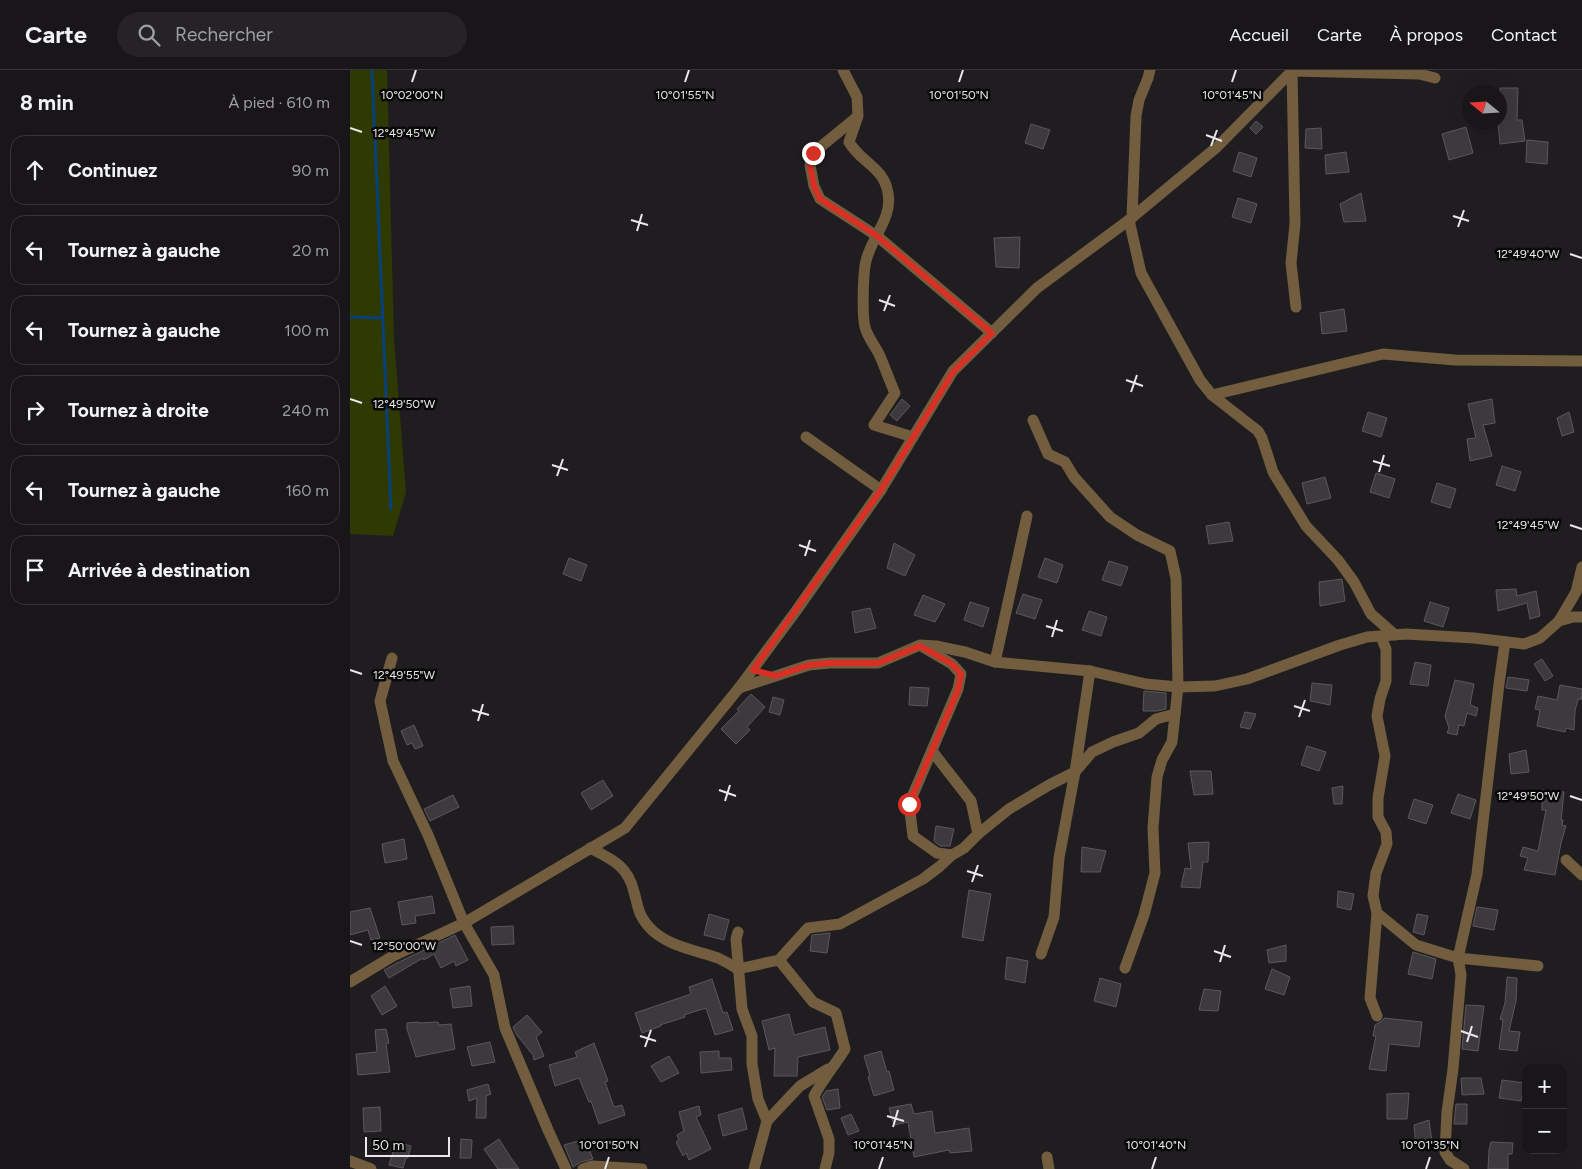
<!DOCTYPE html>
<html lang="fr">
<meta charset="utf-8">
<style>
body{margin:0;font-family:Figtree,sans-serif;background:#252325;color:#f1f3f6}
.controls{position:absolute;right:15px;bottom:15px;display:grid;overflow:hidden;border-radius:10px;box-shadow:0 5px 20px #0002}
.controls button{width:45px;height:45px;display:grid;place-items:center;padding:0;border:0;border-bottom:1px solid #363537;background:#181618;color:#f1f3f6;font:25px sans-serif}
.compass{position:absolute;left:1112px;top:15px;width:45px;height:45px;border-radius:50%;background:#181618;box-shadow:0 5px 20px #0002;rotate:288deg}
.scale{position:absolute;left:15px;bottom:12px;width:85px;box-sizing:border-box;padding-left:5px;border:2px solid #e9e7e9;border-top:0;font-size:14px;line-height:18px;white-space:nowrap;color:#e9e7e9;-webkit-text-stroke:4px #090809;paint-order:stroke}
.stop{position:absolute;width:15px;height:15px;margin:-11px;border:4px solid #d93025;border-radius:50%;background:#fff}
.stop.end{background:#d93025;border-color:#fff;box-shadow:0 1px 5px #0008}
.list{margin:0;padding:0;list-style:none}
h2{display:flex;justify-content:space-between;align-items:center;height:65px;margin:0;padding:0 20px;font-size:21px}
h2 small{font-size:16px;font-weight:400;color:#9f9fa2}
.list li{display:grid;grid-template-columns:32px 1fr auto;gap:15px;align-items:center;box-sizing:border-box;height:70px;margin:0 10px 10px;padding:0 10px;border:1px solid #363537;border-radius:15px}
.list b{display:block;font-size:19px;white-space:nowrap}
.list em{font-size:16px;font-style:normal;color:#9f9fa2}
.icon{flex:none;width:28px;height:28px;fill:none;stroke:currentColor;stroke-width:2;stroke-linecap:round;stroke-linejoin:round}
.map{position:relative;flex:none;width:1232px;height:1099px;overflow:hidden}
header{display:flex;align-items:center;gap:30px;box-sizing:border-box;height:70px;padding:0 25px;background:#181618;border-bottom:1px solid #363537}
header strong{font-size:24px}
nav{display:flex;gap:28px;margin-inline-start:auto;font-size:18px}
.search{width:350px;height:45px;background:#252325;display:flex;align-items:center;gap:12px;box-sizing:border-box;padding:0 18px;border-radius:28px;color:#9f9fa2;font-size:19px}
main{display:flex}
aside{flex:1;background:#181618}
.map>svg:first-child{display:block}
.green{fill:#2f3902}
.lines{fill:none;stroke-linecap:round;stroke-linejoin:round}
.stream{stroke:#07407b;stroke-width:3}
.building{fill:#3d3a3e;stroke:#5b585c}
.street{stroke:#725d3f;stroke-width:11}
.route{stroke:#d93025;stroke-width:6}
.ticks{fill:none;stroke:#e9e7e9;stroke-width:2}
.ticks-label{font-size:12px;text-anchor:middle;fill:#e9e7e9;stroke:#090809;stroke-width:5;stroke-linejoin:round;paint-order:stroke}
</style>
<header>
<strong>Carte</strong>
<div class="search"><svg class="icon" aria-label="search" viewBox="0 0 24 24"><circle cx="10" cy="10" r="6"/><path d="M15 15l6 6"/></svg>Rechercher</div>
<nav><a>Accueil</a><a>Carte</a><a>À propos</a><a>Contact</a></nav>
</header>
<main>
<aside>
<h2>8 min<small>À pied · 610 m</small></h2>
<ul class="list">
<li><svg class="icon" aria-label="ahead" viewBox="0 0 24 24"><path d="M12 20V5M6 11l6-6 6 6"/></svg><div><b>Continuez</b></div><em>90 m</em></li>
<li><svg class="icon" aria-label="left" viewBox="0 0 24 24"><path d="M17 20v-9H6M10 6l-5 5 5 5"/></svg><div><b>Tournez à gauche</b></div><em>20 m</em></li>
<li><svg class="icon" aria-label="left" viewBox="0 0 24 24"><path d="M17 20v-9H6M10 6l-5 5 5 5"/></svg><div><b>Tournez à gauche</b></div><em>100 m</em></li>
<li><svg class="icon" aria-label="right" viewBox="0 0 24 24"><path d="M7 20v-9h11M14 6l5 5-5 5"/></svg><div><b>Tournez à droite</b></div><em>240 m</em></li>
<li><svg class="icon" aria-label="left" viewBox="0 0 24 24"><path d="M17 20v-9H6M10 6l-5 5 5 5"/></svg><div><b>Tournez à gauche</b></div><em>160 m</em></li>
<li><svg class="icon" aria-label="arrive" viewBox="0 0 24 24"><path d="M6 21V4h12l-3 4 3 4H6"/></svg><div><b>Arrivée à destination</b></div></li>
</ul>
</aside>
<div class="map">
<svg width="1232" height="1099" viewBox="0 0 1232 1099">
<rect width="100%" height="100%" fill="#201d20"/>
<!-- green -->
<polygon class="green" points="0,0 37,0 44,269 56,422 43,466 0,464"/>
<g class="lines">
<!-- stream -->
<g class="stream">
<polyline points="22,0 41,439"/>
<polyline points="0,247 32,248"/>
</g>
</g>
<!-- building -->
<g class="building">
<polygon points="1150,18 1168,18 1167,50 1172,50 1175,71 1150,74 1148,52 1150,52"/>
<polygon points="906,51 913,57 906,64 900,58"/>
<polygon points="681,54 700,60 693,79 675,73"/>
<polygon points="1116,57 1123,83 1099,90 1092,64"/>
<polygon points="971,58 972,79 955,78 956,59"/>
<polygon points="1177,70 1198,72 1197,94 1176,92"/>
<polygon points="889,82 907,88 901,107 883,101"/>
<polygon points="996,82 999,102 976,104 975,85"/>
<polygon points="1011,123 1016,151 994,152 990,134"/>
<polygon points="888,128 907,134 901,153 882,147"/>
<polygon points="670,167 669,198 646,197 644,168"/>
<polygon points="994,239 997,261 972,264 970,243"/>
<polygon points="552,329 560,336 547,351 540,345"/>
<polygon points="1142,329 1145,353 1133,355 1142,386 1120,391 1117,369 1126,368 1118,334"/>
<polygon points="1018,342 1037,348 1031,367 1012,361"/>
<polygon points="1219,342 1224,362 1212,366 1207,348"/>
<polygon points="1152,396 1171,402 1165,421 1146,415"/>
<polygon points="1026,403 1045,409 1039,428 1020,422"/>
<polygon points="975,407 981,428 957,434 952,413"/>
<polygon points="1087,413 1106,419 1100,438 1081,432"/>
<polygon points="879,452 883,471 859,474 856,456"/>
<polygon points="544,473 565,485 555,506 537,498"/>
<polygon points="219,488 237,495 231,511 213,504"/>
<polygon points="695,488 713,495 707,513 688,507"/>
<polygon points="759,491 778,497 771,516 752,510"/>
<polygon points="992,509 995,531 970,536 969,512"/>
<polygon points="1166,519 1167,526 1186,521 1190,546 1180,549 1177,533 1148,541 1146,520"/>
<polygon points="673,524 692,530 685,549 666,543"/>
<polygon points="573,525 595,534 585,552 564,545"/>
<polygon points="620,532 639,538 633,557 614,550"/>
<polygon points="1080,532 1099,538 1093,557 1074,551"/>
<polygon points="520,538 526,558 505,563 502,542"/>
<polygon points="739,541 757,547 751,566 732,560"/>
<polygon points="1192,589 1203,606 1195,611 1184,594"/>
<polygon points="1065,592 1081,595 1078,616 1060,614"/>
<polygon points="1158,607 1179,610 1177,621 1156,618"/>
<polygon points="1105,610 1124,614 1120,635 1128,638 1126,646 1117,643 1114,656 1109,655 1107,665 1097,663 1099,658 1095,646"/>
<polygon points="962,613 982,615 980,635 960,631"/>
<polygon points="1210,615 1232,619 1232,629 1228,629 1225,641 1224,660 1216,658 1215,662 1187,656 1190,640 1185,639 1188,626 1207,630"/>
<polygon points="560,617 579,618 577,636 559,635"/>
<polygon points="794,621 816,623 816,639 807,641 793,641"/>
<polygon points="401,624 415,637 397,657 400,660 386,674 371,659 389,641 387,639"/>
<polygon points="423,627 434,630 430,645 419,642"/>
<polygon points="895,642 906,644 900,659 890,657"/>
<polygon points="64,655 73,676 65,679 62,673 57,675 51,661"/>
<polygon points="957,676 976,682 969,701 951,695"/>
<polygon points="1176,680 1179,702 1161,704 1159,684"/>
<polygon points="840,701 861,701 863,724 844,725"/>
<polygon points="253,710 263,726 241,740 231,723"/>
<polygon points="993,716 992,734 984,734 982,718"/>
<polygon points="1192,720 1214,722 1211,750 1213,750 1212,755 1216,756 1211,773 1205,805 1174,800 1178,788 1170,786 1173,777 1188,781 1196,740 1192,740"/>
<polygon points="1108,724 1126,730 1120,749 1101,743"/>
<polygon points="103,725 109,737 80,751 74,739"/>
<polygon points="1064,729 1083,735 1076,754 1058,748"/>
<polygon points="586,756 604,759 600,776 590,776 584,771"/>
<polygon points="54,769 57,789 35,793 32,774"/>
<polygon points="859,772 858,792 853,792 850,818 831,817 835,798 841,799 838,773"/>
<polygon points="732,777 756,781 750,802 731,802"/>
<polygon points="619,820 641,824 633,871 612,867"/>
<polygon points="988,821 1004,824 1001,840 987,837"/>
<polygon points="82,826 85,843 65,846 66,853 52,855 48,832"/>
<polygon points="1127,837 1148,840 1144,860 1123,856"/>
<polygon points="20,838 30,868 21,870 18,860 0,865 0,842"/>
<polygon points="359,844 379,850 374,870 354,865"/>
<polygon points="1067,844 1078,846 1074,865 1063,862"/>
<polygon points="163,856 164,874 142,875 141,857"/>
<polygon points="480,863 477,883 460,881 462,865"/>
<polygon points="105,865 118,890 106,896 104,891 91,898 84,884 74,890 73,888 39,908 34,900 47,893"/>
<polygon points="936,875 936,891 919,893 917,880"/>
<polygon points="1063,882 1086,889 1082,909 1058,904"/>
<polygon points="657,887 678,891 675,913 655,909"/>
<polygon points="922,899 940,907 934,925 915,919"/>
<polygon points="1157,907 1167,908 1166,931 1159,961 1170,962 1167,981 1149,979 1153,950 1150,949 1155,933"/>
<polygon points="750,908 771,914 766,937 744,931"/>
<polygon points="362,909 373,943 377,942 383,960 365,965 356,938 334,945 335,947 310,955 311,956 292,963 285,943 341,924 339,917"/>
<polygon points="35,916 47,936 32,945 21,926"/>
<polygon points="120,916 122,936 103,938 100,919"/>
<polygon points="854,919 871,921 868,941 849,940"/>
<polygon points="1116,935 1134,936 1128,981 1112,979"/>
<polygon points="439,944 444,965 475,957 480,980 448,987 447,1006 424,1006 425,978 419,980 412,951"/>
<polygon points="177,945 192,962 186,967 194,986 184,990 183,985 166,964 163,957"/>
<polygon points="1034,948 1072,952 1069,977 1039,974 1036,1001 1019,999 1026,966 1023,966 1025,955 1032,951"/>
<polygon points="69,952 69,953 88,952 89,955 101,954 105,979 66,987 57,959 57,953"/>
<polygon points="36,959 39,973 36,974 40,1002 8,1005 6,984 27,982 25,960"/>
<polygon points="140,972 145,992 122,996 117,977"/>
<polygon points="244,973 258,1011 255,1012 264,1037 272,1035 275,1045 249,1054 241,1031 239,1032 229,1008 205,1016 199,995 227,987 225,982"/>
<polygon points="369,981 369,988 381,988 382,1000 351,1003 350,982"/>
<polygon points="531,981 537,1002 539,1001 544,1020 524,1026 518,1007 520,1006 514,986"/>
<polygon points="319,986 329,1003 311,1012 301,996"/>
<polygon points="1111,1008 1131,1008 1134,1024 1112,1025"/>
<polygon points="1152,1010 1175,1013 1171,1031 1149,1028"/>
<polygon points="138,1014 141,1024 136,1026 136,1048 126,1048 127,1028 119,1031 117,1020"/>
<polygon points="488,1019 490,1038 477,1040 472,1027 476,1021"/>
<polygon points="1059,1023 1057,1049 1037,1049 1037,1024"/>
<polygon points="561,1034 564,1044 582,1041 585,1063 619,1058 622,1081 600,1083 599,1080 564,1087 558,1052 544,1055 539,1038"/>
<polygon points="1106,1034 1117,1034 1117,1054 1104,1054"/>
<polygon points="349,1036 351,1045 346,1047 361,1079 339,1090 336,1083 333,1086 326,1072 329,1070 327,1065 334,1061 329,1042"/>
<polygon points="30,1037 31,1061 14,1062 13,1038"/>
<polygon points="392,1038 397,1059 373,1066 368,1045"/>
<polygon points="501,1044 509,1061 498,1065 491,1048"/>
<polygon points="1079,1050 1082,1072 1066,1076 1064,1055"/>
<polygon points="111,1069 122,1070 121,1088 110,1088"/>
<polygon points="149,1069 161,1088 169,1099 148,1099 134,1079"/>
<polygon points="235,1069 243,1089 231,1092 223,1097 214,1075"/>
<polygon points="46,1072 61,1076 58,1088 56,1088 53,1098 39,1095"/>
<polygon points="1141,1072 1163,1073 1162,1084 1158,1084 1158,1099 1138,1099 1139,1080"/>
</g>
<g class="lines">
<!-- street -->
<g class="street">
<path d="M493 0 507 27 508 46 499 72C510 92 534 97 538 123 543 148 521 168 516 191 513 202 512 246 515 257 517 266 525 276 529 284 535 297 539 310 545 323L524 355 563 367"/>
<polyline points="507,47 463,83 460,95 464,116 470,129 527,166 642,263"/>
<polyline points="782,148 786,46 789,30 798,8 800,0"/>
<polyline points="779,150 791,203 850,310 862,325 908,361 912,368 923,402 956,456 988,490 1004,512 1021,544 1045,565"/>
<polyline points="946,237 941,193 945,154 942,1 1069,4 1085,8"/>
<polyline points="862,325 1033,284 1105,290 1232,291"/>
<polyline points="683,350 698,384 715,392 724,407 760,447 787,465 820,481 826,508 828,617 822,672 812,690 807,707 803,758 805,803 794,845 775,898"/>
<polyline points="456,367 531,420"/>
<polyline points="1209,551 1226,522 1232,497"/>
<polyline points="1031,567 1036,579 1036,611 1030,629 1027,646 1035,686 1028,728 1028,747 1036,762 1037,774 1026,803 1023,826 1027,843 1066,875 1108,888 1188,896"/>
<polyline points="573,577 602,594 611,604 608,619 559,734 563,766 587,783 602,785"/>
<polyline points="42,588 30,631 43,691 78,765 114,853 144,905 155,958 198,1060 216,1099"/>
<polyline points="645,592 677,446"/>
<polyline points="389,618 459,595 480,593 528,593 570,575 586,576 615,582 645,592 740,601 796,614 828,617 865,616 897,609 990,575 1017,567 1056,564 1124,568 1174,574 1190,568 1209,551 1223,547 1232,547"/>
<polyline points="582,681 621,731 628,764"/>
<path d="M240 778C262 789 278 796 284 822 289 838 287 843 299 857 316 876 345 880 368 888 375 891 381 895 388 899L429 890 458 858 490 854 573 809 589 797 602 785 614 778 628 764 659 739 699 715 725 702 742 682 763 672 789 663 806 649 825 644"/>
<polyline points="1216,790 1232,805"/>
<polyline points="388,862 386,869 392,939 402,966 402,994 408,1029 417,1051"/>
<polyline points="691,884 704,847 709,788 725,702 740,601"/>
<path d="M429 890 463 932 486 943 495 979C485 995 473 1009 464 1026L479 1069V1083L475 1099"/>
<polyline points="0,912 43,886 114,853 275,758 389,618 446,541 531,420 603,301 687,218 779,150 867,77 943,0"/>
<polyline points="1027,946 1020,928 1027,843"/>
<polyline points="697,1087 699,1099"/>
<polyline points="0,1091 21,1099"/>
<polyline points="233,1099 242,1096 292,1099"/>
<polyline points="404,1099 417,1051 450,1016 478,999"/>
<polyline points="1114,1099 1100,1090 1095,1082 1097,1042 1103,999 1111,905 1108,888 1127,804 1149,614 1155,572"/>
</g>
</g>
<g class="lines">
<!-- route -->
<polyline class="route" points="463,83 460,95 464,116 470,129 527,166 642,263 603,302 531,420 403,600 426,606 459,595 480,593 528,593 570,576 602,594 611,604 608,620 559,734"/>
</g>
<!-- ticks -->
<path class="ticks" d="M62 12 66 0M335 12 339 0M609 12 613 0M882 12 886 0M0 58 12 62M856 65 872 71M861 76 867 60M1103 146 1119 151M281 150 298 155M1108 157 1114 140M287 161 292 144M1220 184 1232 188M529 230 545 236M534 241 540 225M776 310 793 316M781 322 787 305M0 329 12 333M1023 391 1040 396M202 395 218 400M1029 402 1034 385M207 406 213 389M1220 455 1232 459M449 475 466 481M455 486 460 470M696 556 713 561M702 567 707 550M0 600 12 604M944 636 960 641M122 640 139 645M949 647 955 630M128 651 133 634M369 720 386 726M1220 726 1232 730M375 731 380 715M617 801 633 806M622 812 628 795M0 871 12 875M864 881 881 887M870 892 875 875M1111 961 1128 967M290 966 306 971M1117 972 1122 956M295 977 301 960M537 1046 554 1051M543 1057 548 1040M255 1099 259 1087M529 1099 533 1087M802 1099 806 1087M1076 1099 1080 1087"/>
<g class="ticks-label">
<text x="62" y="29">10°02'00"N</text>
<text x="335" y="29">10°01'55"N</text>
<text x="609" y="29">10°01'50"N</text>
<text x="882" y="29">10°01'45"N</text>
<text x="54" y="67">12°49'45"W</text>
<text x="1178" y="188">12°49'40"W</text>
<text x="54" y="338">12°49'50"W</text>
<text x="1178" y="459">12°49'45"W</text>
<text x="54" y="609">12°49'55"W</text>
<text x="1178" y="730">12°49'50"W</text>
<text x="54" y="880">12°50'00"W</text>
<text x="259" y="1079">10°01'50"N</text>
<text x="533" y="1079">10°01'45"N</text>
<text x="806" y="1079">10°01'40"N</text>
<text x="1080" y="1079">10°01'35"N</text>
</g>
</svg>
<div class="controls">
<button>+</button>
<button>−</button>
</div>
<svg class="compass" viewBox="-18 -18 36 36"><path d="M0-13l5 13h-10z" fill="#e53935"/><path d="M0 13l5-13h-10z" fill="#9f9fa2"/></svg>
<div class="scale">50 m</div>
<div class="stop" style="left:559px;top:734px"></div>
<div class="stop end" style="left:463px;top:83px"></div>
</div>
</main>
